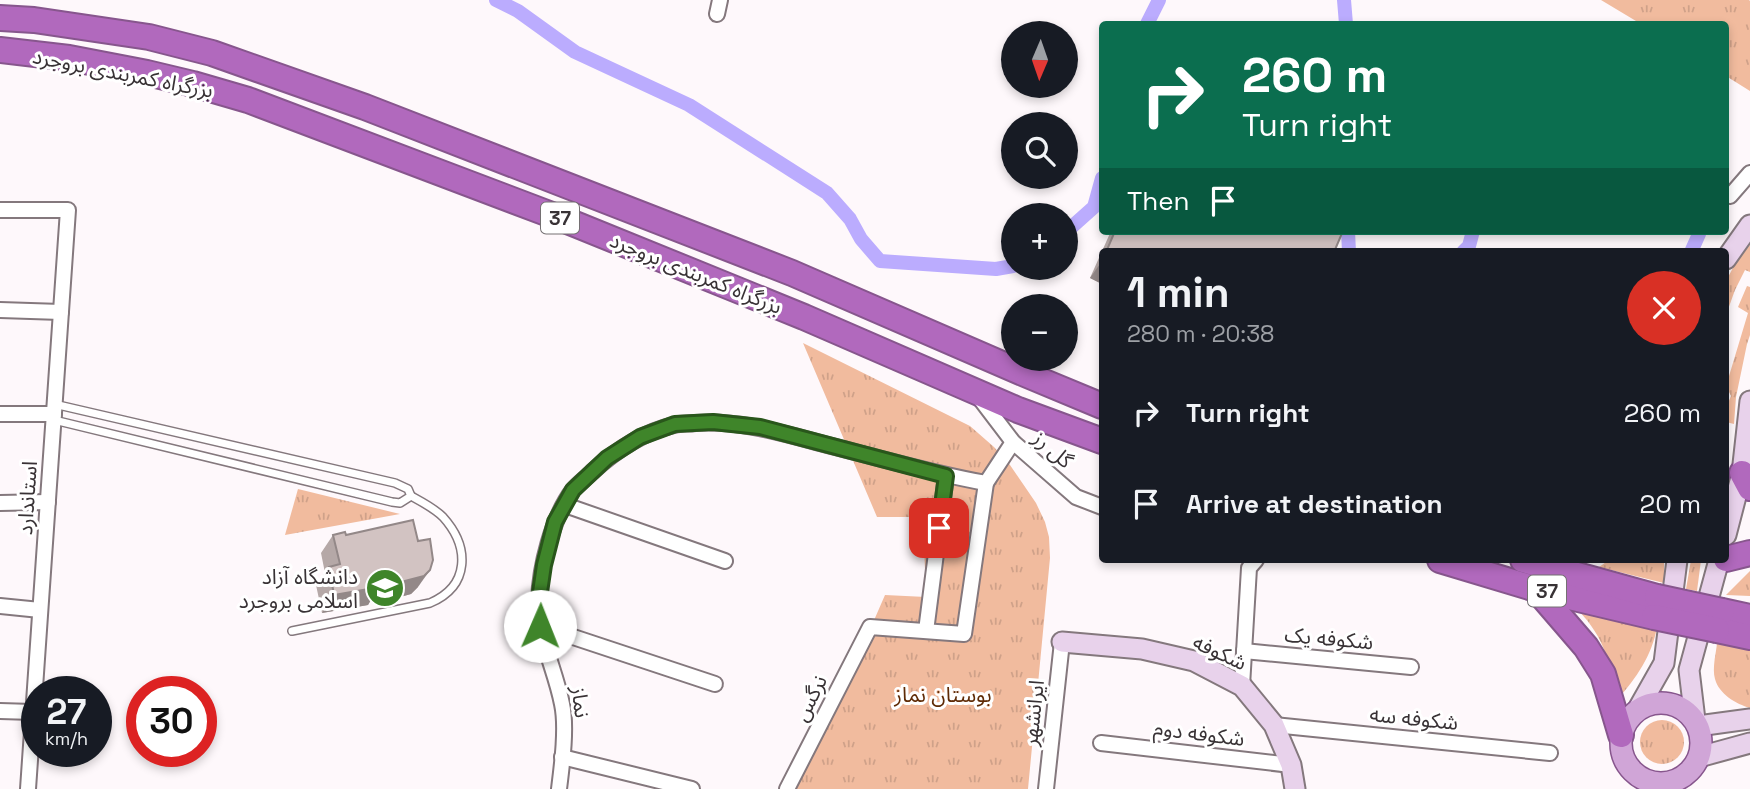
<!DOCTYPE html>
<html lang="en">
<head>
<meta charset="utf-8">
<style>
	body { margin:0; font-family:"Space Grotesk","Noto Sans Arabic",sans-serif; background:#242831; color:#f1f3f6; height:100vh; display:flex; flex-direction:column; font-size:26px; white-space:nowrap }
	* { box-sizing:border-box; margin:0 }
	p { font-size:23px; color:#9ea1a6 }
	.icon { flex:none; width:38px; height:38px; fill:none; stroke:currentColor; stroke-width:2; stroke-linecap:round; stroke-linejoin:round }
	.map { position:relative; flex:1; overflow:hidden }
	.sheet { position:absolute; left:1099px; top:248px; width:630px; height:315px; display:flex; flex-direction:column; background:#171b24; border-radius:7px; box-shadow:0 4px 10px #0003 }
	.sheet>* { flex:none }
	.guide { position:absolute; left:1099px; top:21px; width:630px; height:214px; border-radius:7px; box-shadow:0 4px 10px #0003; background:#0b6e4f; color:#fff; overflow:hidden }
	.needle { width:46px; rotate:182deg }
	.buttons { position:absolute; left:1001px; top:21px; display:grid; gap:14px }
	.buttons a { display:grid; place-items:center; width:77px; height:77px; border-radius:50%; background:#171b24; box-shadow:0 4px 10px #0003; font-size:35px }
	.speed { position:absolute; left:21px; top:676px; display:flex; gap:14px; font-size:35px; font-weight:700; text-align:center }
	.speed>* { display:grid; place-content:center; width:91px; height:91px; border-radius:50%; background:#171b24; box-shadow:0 4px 10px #0003; line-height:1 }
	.speed small { font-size:18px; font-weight:400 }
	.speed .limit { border:10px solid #d22; background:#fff; color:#111 }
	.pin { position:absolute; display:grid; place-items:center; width:60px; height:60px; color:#fff; margin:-30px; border-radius:14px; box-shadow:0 4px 10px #0006 }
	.me { position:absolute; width:77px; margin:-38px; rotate:1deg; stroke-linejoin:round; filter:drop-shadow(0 0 5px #0008) }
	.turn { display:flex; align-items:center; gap:24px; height:147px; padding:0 28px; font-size:32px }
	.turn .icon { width:91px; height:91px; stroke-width:2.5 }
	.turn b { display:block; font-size:49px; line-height:60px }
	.then { display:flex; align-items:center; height:66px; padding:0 28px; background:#0003; gap:14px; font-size:26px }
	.round { display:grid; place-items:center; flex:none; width:74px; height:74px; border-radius:37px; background:#242831 }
	.head { display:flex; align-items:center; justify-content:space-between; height:119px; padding:0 28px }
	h1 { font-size:42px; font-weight:700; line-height:52px }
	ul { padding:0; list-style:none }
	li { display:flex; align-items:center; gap:21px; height:91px; padding:0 28px }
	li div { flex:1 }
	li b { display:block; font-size:26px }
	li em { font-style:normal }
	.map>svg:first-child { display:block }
	.grass { fill:url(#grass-tufts) }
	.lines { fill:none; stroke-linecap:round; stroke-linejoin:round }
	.canal { stroke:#bbacfe; stroke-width:14 }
	.lane-casing { stroke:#84787d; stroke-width:10 }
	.street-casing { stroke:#84787d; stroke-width:18 }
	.secondary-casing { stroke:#84787d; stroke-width:23 }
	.primary-casing { stroke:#87568d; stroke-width:24 }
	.highway-casing { stroke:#87568d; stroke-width:28 }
	.lane { stroke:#fff; stroke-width:7 }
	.street { stroke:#fff; stroke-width:14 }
	.secondary { stroke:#e8d2eb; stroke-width:19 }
	.primary { stroke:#d0a5d7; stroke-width:21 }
	.highway { stroke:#b169bd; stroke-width:24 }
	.highway-bridge-casing { stroke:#87568d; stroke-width:28; stroke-linecap:butt }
	.highway-bridge { stroke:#b169bd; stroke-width:24 }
	.wall { fill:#b5a8a7 }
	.shaded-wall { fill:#938888 }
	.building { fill:#d2c3c2; stroke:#938888; stroke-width:2 }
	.route-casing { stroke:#29561b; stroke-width:18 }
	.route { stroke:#3f852a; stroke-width:12 }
	.labels { text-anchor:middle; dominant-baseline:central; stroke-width:6; stroke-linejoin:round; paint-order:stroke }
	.shield { fill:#fff; stroke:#747072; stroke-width:2 }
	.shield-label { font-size:19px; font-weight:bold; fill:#383235 }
	.street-label { font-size:21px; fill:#383235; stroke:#fff }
	.poi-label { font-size:21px; fill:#383235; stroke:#fff; text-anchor:end }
	.park-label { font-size:21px; fill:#5f2b06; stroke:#fff }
</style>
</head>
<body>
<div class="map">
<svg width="1750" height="789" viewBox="0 0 1750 789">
	<defs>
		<pattern id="grass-tufts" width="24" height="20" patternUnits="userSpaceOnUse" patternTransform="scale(1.75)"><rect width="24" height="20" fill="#f1bb9e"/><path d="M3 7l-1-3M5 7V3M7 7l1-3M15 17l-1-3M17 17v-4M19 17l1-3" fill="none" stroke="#cfa189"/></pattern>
	</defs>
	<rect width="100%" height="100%" fill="#fef8fb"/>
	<g class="grass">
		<polygon points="1601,0 1749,0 1750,1 1750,91 1726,76 1726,24 1641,24"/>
		<polygon points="1750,245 1750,272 1745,270 1735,290 1726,315 1726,281 1736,262"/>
		<polygon points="1747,286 1750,287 1750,335 1747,344 1736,397 1734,424 1726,422 1726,405 1728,403 1731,396 1726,386 1748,313 1738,307"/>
		<polygon points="803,343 970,426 994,447 1010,465 1036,503 1045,522 1049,537 1050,558 1028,789 792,789 865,641 885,595 926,597 923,517 877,517"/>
		<polygon points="298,489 400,514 285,535"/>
		<polygon points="1609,560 1664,560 1664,583 1599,567"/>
		<polygon points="1691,560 1701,560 1697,591 1686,589"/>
		<polygon points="1750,571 1750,596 1726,595"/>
		<path d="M1579 611 1657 627C1652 656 1636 678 1618 699 1607 689 1611 669 1606 655 1600 637 1591 624 1579 611Z"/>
		<path d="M1724 639 1750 645V708C1736 704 1719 694 1715 679 1712 668 1716 654 1717 643Z"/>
		<circle cx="1662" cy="742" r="22"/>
	</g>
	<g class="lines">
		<g class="canal">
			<polyline points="496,0 518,11 575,52 689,105 827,193 850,219 861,239 880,261 996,269 1013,266"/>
			<polyline points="1344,0 1346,24"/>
			<polyline points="1147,24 1159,0"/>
			<polyline points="1348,231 1349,252"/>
			<polyline points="1066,232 1094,207 1102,178"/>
			<polyline points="1463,252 1469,246 1473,231"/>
			<polyline points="1691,252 1699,234 1698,231"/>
		</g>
		<defs>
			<g id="lane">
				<polyline points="54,420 392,502 400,503 411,496 408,489 395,483 54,404"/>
				<path d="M292 631 430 603C470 586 470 547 443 517 434 508 422 502 411 496"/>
			</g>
			<g id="street">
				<polyline points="717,14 720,0"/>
				<polyline points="1730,196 1750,173"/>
				<polyline points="0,210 68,210 28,789"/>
				<polyline points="0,310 61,312"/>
				<polyline points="978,396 1013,442 1076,497 1102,507"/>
				<polyline points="0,414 54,414"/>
				<polyline points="0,503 48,502"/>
				<polyline points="565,505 725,561"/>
				<polyline points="0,606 40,610"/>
				<polyline points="540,626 715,684"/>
				<polyline points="926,631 946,476"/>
				<polyline points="1244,651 1411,667"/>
				<polyline points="1242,686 1249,568 1256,560"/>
				<polyline points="0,711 33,712"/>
				<polyline points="1274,725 1550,753"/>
				<polyline points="1101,743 1291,765"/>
				<polyline points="562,757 692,789"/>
				<path d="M559 789C562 765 567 727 562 704 555 668 538 639 539 601 540 567 552 518 573 490 578 484 586 478 592 472 615 451 643 432 674 425 681 423 688 424 695 423 738 420 779 432 820 443 875 457 930 473 986 483L1013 442"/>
				<polyline points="787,789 870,627 964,634 986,483"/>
				<polyline points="1046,789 1062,642"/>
			</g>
			<g id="secondary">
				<polyline points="1726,259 1750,225"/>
				<polyline points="1726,535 1742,473 1750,401"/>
				<polyline points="1062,642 1142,649 1194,661 1242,686 1274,725 1291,765 1295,789"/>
				<polyline points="1638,709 1664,663 1677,560"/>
				<polyline points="1695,720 1689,670 1719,560"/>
				<polyline points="1698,726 1750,719"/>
				<polyline points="1699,757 1750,743"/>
			</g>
			<circle id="primary" cx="1661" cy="743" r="40"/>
			<g id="highway">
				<polyline points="0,18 34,20 149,37 212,53 365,107 792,273 1025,374 1102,406"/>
				<polyline points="0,50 69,58 147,73 193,84 248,100 565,220 804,317 1018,410 1102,441"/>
				<polyline points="1742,473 1750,488"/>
				<polyline points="1726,559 1750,553"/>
				<polyline points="1440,560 1536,589 1654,617"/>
				<polyline points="1523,560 1657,597"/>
				<polyline points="1536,589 1586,647 1603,674 1621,735"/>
				<polyline points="1722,611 1750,617"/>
				<polyline points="1717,630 1750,637"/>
			</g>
		</defs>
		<use href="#lane" class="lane-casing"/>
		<use href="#street" class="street-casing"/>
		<use href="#secondary" class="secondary-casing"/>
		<use href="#primary" class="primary-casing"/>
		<use href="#highway" class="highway-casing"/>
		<use href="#lane" class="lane"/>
		<use href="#street" class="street"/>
		<use href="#secondary" class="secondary"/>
		<use href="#primary" class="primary"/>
		<use href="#highway" class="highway"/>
		<defs>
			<g id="highway-bridge">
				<polyline points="1657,597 1722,611"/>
				<polyline points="1654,617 1717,630"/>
			</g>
		</defs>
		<use href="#highway-bridge" class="highway-bridge-casing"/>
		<use href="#highway-bridge" class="highway-bridge"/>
	</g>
	<g class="wall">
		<polygon points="1111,231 1343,231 1334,252 1102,252 1102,284 1090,278"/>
		<polygon points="333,535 346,535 418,587 411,594 389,600 387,595 372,598 368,605 322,613 316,585 325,573 321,553"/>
	</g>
	<g class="shaded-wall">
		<polygon points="1102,261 1102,284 1090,278"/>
		<polygon points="430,570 418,587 411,594 389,600 401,582"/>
		<polygon points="400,577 387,595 372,598 368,605 322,613 334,595 379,581"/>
	</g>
	<g class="building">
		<polygon points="1115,231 1343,231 1334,252 1106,252"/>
		<polygon points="413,520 418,541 430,539 433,560 430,570 424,576 401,582 400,577 379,581 380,587 334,595 329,567 340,564 333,535 345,532 346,535"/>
	</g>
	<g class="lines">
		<defs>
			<polyline id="route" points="540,626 539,599 544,565 555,522 573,490 607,458 640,437 675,424 713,422 760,427 946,476 939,528"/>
		</defs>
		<use href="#route" class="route-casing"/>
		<use href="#route" class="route"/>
	</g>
	<defs>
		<symbol id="university-disc" viewBox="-11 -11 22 22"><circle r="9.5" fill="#3f852a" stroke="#fff"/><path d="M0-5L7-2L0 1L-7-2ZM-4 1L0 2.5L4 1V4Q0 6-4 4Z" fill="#fff"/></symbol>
	</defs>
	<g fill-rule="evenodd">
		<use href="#university-disc" x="363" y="566" width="44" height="44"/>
	</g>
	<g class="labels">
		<g class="shield">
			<rect x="541" y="202.5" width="38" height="31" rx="5"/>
			<rect x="1528" y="575.5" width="38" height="31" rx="5"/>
		</g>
		<g class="shield-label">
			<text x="560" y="218">37</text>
			<text x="1547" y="591">37</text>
		</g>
		<g class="street-label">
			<text transform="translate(123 73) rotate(11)">بزرگراه کمربندی بروجرد</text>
			<text transform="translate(696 273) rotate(22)">بزرگراه کمربندی بروجرد</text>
			<text transform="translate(1053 449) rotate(41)">گل رز</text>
			<text transform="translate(27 498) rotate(-86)">استاندارد</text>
			<text transform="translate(1329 638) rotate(5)">شکوفه یک</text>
			<text transform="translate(1220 652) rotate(25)">شکوفه</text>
			<text transform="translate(810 698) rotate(-63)">نرگس</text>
			<text transform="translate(581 702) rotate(83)">نماز</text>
			<text transform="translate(1033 713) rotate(-84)">ایرانشهر</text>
			<text transform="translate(1414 718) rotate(6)">شکوفه سه</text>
			<text transform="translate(1199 733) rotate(7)">شکوفه دوم</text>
		</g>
		<g class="poi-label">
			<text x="358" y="576">دانشگاه آزاد<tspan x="358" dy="24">اسلامی بروجرد</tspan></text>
		</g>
		<g class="park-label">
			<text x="943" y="694">بوستان نماز</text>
		</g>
	</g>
</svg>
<div class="buttons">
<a><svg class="needle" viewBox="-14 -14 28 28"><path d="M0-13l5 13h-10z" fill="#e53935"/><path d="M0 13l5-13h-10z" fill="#9ea1a6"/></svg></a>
<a><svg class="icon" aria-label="search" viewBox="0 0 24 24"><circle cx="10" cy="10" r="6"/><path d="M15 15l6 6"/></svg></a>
<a>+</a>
<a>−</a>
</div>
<div class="speed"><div>27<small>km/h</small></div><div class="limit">30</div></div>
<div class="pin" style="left:939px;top:528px;background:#d93025"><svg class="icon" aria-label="arrive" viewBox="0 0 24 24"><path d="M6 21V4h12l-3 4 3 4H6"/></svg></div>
<svg class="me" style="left:540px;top:626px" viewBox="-20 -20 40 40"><circle r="19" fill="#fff"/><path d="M0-13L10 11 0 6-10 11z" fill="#3f852a"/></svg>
<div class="guide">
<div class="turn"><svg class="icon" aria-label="right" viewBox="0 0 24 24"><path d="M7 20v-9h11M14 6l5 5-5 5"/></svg><div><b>260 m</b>Turn right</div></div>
<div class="then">Then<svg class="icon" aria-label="arrive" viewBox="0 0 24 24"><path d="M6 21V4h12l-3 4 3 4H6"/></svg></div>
</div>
<section class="sheet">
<div class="head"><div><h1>1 min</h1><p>280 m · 20:38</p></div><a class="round" style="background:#d93025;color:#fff"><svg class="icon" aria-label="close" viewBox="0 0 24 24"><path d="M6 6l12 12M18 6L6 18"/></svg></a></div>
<ul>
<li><svg class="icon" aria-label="right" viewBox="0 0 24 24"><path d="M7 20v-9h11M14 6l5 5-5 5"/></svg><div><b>Turn right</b></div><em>260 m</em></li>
<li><svg class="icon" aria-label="arrive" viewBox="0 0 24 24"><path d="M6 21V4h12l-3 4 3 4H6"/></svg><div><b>Arrive at destination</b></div><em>20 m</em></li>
</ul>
</section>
</div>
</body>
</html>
